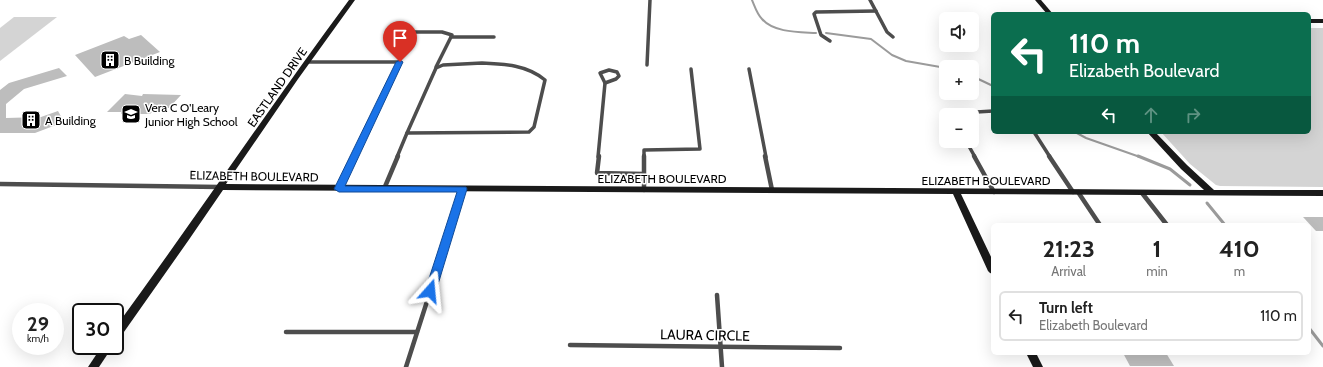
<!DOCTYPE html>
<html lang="en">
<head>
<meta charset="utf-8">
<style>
	body { margin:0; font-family:Cabin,sans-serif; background:#f6f6f6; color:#222; height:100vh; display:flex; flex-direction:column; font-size:15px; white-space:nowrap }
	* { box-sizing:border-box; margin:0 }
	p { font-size:13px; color:#767676 }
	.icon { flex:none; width:22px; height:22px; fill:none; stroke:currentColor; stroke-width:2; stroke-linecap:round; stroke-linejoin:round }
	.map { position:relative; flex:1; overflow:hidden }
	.drawer { position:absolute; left:991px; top:223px; width:320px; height:132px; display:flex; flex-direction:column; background:#fff; border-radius:6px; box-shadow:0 4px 16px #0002 }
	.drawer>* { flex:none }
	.guide { position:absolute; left:991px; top:12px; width:320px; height:122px; border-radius:6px; box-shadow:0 4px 16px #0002; background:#0b6e4f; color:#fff; overflow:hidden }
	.fabs { position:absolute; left:939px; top:12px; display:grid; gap:8px }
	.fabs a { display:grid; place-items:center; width:40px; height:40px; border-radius:6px; background:#fff; box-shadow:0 4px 16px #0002; font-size:20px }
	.speed { position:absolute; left:12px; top:303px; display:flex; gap:8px; font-size:20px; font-weight:700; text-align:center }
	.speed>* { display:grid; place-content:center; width:52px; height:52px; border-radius:50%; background:#fff; box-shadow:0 4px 16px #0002; line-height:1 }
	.speed small { font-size:10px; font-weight:400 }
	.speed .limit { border:2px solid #111; border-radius:6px; background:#fff; color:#111 }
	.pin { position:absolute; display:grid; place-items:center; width:34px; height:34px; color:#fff; margin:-41px -17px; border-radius:50% 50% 50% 0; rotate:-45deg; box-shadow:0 0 4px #0007 }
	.pin .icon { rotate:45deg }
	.me { position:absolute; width:44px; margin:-22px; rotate:18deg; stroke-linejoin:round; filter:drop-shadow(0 0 3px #0008) }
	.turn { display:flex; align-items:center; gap:14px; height:84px; padding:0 12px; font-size:18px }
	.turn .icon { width:52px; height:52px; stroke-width:2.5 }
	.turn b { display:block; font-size:28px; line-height:34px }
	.lanes { display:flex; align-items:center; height:38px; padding:0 12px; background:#0003; justify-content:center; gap:20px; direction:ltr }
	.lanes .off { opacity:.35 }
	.eta { display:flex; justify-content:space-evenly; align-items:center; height:68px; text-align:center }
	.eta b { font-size:24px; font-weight:700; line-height:28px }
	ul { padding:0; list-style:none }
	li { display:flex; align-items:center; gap:12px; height:50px; margin:0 8px 6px; padding:0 4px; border:2px solid #e0e0e0; border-radius:6px }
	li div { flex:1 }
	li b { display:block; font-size:15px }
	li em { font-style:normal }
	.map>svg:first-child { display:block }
	.green { fill:#d4d4d4 }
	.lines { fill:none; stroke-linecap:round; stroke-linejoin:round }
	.stream-far1 { stroke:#9b9b9b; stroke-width:2 }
	.stream { stroke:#9b9b9b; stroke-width:3 }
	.building { fill:#bdbdbd }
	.street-far1 { stroke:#4d4d4d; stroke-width:3.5 }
	.street { stroke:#4d4d4d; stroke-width:4.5 }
	.secondary { fill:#1a1a1a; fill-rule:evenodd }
	.route { fill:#1a73e8; stroke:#114b97 }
	.labels { text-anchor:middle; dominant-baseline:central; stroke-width:3; stroke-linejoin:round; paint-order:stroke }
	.poi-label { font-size:12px; fill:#000; stroke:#fff; text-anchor:start }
	.street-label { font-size:12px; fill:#000; stroke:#fff }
	.near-street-label { font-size:14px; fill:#000; stroke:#fff }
</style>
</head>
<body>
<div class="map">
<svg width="1323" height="367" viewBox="0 0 1323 367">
	<rect width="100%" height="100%" fill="#fff"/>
	<g class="green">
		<polygon points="14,17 57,17 0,61 0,28"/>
		<polygon points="1309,28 1323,28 1323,187 1220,186 1216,185 1190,164 1161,132 1309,132"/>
	</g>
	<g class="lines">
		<g class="stream-far1">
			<path d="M752 0C755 7 757 14 762 19 774 33 800 32 816 33"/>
			<polyline points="826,33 871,39 892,55 906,61 946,68"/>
			<polyline points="972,76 993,86"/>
			<polyline points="1075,132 1086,138 1140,157"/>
		</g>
		<g class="stream">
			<polyline points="1138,156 1170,169 1190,185"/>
			<polyline points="1207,203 1225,225"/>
			<polyline points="1309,328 1323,346"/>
		</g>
	</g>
	<g class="building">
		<polygon points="141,35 160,52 95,77 75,55 124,36 129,39"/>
		<polygon points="59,68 67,76 24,89 6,104 6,118 41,117 58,111 64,122 35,133 0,133 0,90 9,83"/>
		<polygon points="125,94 142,96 143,94 181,95 169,108 161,107 159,110 154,110 150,114 121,114 121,112 107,112"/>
		<polygon points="1303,217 1323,217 1323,231 1316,231"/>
		<polygon points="1123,353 1166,353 1174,366 1130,366"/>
	</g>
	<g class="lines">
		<g class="street-far1">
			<polyline points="870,0 887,32 893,37"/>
			<polyline points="390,32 442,32 452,35 436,67"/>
			<polyline points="451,37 494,37"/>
			<polyline points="830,41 821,35 814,14 816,12 876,11"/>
			<polyline points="308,62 400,62 355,157"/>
			<path d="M482 63C505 64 527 65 545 80L534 127 529 132 407 133 436 68 443 65Z"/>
			<polyline points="647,65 650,0"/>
			<polyline points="749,69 766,157"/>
			<polygon points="609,70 617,72 619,76 616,79 605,83 600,73"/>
			<polyline points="957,115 960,113 993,111"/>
			<polyline points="1034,132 1050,157"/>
			<polyline points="966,141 975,157"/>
			<polyline points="397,157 407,133"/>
			<polyline points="598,157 605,83"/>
			<polyline points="644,157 644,150 700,149 691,69"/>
		</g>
		<g class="street">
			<polyline points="599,156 597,173 644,174"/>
			<polyline points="644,156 644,190"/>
			<polyline points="765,156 772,190"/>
			<polyline points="974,156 994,192"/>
			<polyline points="1049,156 1073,192"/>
			<polyline points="0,184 220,187"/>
			<polyline points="339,189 355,156"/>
			<polyline points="384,189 398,156"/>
			<polyline points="1078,192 1100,225"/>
			<polyline points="1142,193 1167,225"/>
			<polyline points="717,295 722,367"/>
			<polyline points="286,332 417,332"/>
			<polyline points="570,345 840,348"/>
			<polyline points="406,367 463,189"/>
		</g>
		<g class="secondary">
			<path d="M349 0H355L298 79 226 184 1204 190 1181 169 1147 132H1155L1187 165 1214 190H1323V196L961 194 993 261V274L990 273 988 271 953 194 223 190 188 241 119 339 115 340V328C194 220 269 108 349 0Z"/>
			<polygon points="1035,0 1041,0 1053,14 1047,14"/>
			<rect x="1309" y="19" width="14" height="4"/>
			<polygon points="102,346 113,346 99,367 88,367"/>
			<polygon points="1026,353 1036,353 1043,367 1033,367"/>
		</g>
	</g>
	<polygon class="route" points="400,60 403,62 345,186 466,187 467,189 436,291 434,294 427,294 425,291 457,192 339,192 334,189 396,62"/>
	<defs>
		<symbol id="building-square" viewBox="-11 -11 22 22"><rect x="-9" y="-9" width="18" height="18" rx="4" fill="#000" stroke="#fff"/><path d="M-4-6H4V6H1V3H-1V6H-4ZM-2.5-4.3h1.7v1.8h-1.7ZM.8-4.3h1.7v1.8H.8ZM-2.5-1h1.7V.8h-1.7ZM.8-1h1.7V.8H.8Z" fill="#fff"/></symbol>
		<symbol id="school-square" viewBox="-11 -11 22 22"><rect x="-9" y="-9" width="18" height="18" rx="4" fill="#000" stroke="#fff"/><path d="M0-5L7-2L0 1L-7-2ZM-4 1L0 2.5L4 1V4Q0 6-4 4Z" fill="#fff"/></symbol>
	</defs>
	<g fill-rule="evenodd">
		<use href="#building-square" x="99" y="49" width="22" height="22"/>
		<use href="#school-square" x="120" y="103" width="22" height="22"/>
		<use href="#building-square" x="20" y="109" width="22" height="22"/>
	</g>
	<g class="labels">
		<g class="poi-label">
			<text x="124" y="60">B Building</text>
			<text x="145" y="107">Vera C O'Leary<tspan x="145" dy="14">Junior High School</tspan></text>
			<text x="45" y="120">A Building</text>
		</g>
		<g class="street-label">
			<text transform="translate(277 87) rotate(-55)">EASTLAND DRIVE</text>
			<text transform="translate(254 176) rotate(1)">ELIZABETH BOULEVARD</text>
			<text x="662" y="178">ELIZABETH BOULEVARD</text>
			<text x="986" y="180">ELIZABETH BOULEVARD</text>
		</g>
		<g class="near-street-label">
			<text transform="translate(705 335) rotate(1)">LAURA CIRCLE</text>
		</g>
	</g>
</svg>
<div class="fabs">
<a><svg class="icon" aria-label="sound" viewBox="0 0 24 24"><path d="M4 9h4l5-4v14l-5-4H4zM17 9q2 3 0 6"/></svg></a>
<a>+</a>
<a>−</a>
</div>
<div class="speed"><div>29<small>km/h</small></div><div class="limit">30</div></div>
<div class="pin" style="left:400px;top:62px;background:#d93025"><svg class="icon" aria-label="arrive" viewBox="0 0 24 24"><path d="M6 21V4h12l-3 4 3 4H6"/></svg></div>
<svg class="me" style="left:430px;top:291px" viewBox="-20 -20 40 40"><path d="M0-17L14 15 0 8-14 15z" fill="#1a73e8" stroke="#fff" stroke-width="4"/></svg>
<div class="guide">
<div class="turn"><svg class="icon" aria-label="left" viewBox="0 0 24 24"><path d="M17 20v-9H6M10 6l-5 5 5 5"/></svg><div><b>110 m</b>Elizabeth Boulevard</div></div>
<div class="lanes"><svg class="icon" aria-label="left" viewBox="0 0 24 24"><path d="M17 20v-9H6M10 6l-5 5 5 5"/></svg><svg class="icon off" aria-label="ahead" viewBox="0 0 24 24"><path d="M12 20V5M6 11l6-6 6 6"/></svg><svg class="icon off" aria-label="right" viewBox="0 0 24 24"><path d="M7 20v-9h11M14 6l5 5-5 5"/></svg></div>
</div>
<section class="drawer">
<div class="eta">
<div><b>21:23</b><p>Arrival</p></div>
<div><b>1</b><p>min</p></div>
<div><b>410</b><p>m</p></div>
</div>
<ul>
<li><svg class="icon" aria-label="left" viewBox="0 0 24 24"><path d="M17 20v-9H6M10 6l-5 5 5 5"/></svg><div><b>Turn left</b><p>Elizabeth Boulevard</p></div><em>110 m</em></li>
</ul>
</section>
</div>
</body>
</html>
